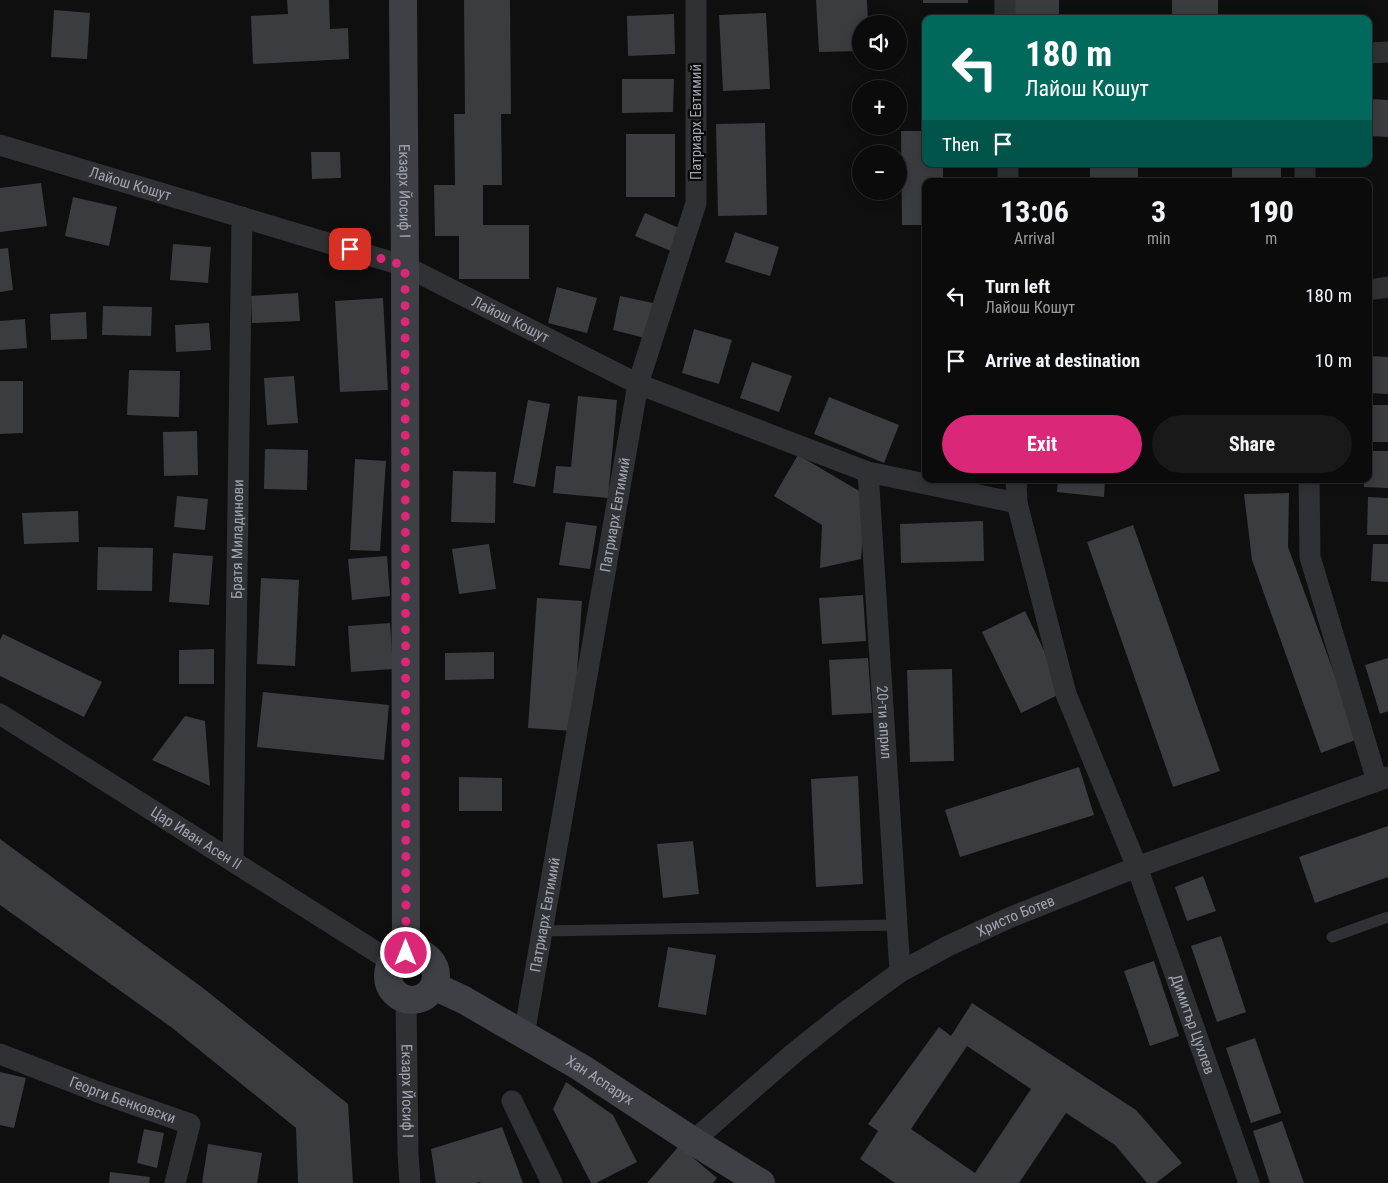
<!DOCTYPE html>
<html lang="en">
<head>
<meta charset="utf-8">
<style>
	body { margin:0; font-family:"Roboto Condensed",sans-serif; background:#19191a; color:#f1f3f6; height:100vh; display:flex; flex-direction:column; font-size:19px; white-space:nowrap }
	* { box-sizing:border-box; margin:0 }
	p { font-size:16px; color:#9a9b9d }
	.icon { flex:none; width:28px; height:28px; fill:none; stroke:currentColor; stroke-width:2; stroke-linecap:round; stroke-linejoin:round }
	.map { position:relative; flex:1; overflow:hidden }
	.details { position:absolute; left:922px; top:178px; width:450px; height:305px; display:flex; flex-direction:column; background:#0b0b0c; border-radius:10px; box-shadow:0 2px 12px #0003,0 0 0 1px #2b2b2d }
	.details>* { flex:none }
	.guide { position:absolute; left:922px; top:15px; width:450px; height:152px; border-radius:10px; box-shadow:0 2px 12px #0003,0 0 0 1px #2b2b2d; background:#00695c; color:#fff; overflow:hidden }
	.buttons { position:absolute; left:852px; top:15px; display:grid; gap:10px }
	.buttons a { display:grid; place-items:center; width:55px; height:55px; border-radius:50%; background:#0b0b0c; box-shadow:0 2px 12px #0003,0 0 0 1px #2b2b2d; font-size:25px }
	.pin { position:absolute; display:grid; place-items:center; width:42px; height:42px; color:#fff; margin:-21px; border-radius:10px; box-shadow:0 2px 8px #0006 }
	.me { position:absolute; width:55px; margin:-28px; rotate:0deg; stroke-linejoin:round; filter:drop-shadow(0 0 4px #0008) }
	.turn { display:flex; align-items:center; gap:18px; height:105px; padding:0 20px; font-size:22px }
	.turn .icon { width:65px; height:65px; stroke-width:2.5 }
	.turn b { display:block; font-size:35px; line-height:42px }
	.then { display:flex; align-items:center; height:48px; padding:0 20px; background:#0003; gap:10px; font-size:19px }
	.eta { display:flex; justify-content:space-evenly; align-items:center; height:85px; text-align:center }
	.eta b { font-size:30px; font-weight:700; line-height:35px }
	.action { display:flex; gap:10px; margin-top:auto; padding:10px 20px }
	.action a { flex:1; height:58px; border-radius:30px; background:#db2777; color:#fff; font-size:20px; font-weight:700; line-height:58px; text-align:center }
	.action a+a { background:#19191a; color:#f1f3f6 }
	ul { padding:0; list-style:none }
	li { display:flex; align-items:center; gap:15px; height:65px; padding:0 20px }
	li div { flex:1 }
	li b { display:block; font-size:19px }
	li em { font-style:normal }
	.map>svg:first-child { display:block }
	.building { fill:#3b3c40; fill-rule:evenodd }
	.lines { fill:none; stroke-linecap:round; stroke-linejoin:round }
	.lane { stroke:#303135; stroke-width:11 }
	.street { stroke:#303135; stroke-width:21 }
	.secondary { stroke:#3e4045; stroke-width:28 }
	.route { stroke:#db2777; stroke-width:9; stroke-dasharray:0 16.2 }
	.labels { text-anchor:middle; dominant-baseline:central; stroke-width:4.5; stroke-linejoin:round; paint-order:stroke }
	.street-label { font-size:15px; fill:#a1a5b1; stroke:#0a0a0b }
</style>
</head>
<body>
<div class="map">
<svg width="1388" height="1183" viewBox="0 0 1388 1183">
	<rect width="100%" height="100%" fill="#0f0f10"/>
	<g class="building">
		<polygon points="287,0 329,0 330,29 348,28 349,59 253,64 251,16 288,14"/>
		<polygon points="464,0 510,0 511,114 501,114 502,185 483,185 483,225 529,225 529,279 459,279 459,236 435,236 434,185 455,185 454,114 465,114"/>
		<polygon points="816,0 867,0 868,24 861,24 861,51 819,52"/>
		<rect x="923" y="0" width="45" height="3"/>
		<rect x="1013" y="0" width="46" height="19"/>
		<rect x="1172" y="0" width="46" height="19"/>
		<polygon points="54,10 90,13 87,59 51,57"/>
		<polygon points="766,13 770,89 723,91 719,15"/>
		<polygon points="674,14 675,54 628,56 627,16"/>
		<polygon points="622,79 674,79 673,112 622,113"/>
		<polygon points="1369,99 1388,100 1388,137 1369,136"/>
		<polygon points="765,123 767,215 718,216 716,124"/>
		<polygon points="901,131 926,131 926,164 943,164 943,181 926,181 926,225 902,225"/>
		<rect x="626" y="134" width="49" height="63"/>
		<polygon points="311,152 340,152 341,178 312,179"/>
		<rect x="1090" y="164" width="48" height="17"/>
		<rect x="1232" y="164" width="49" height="17"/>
		<polygon points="41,183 47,226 0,232 0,188"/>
		<polygon points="73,197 117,207 109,246 65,236"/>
		<polygon points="645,213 681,229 671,251 635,236"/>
		<polygon points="735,232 779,247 770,276 725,262"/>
		<polygon points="173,244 211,247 208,283 170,280"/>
		<polygon points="8,248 13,290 0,292 0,249"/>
		<polygon points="557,287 597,298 587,333 548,323"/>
		<polygon points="298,293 300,321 252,323 251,296"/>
		<polygon points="620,296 653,303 645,338 613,330"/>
		<polygon points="383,298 388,390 340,392 335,301"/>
		<polygon points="924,302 926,302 926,340 922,340"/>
		<polygon points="103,306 152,307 151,336 102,335"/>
		<polygon points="86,312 87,339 51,340 50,314"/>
		<polygon points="25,319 27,348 0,350 0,321"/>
		<polygon points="209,323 211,350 176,352 175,325"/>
		<polygon points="694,329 732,340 719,384 682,373"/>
		<polygon points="1369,356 1388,357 1388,394 1369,393"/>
		<polygon points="752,362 792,376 779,412 740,398"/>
		<polygon points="129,370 180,371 179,417 127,415"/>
		<polygon points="294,376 298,423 267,425 264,378"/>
		<polygon points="0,381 23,381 23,433 0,434"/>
		<polygon points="578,396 617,400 608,498 553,493 556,466 571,467"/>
		<polygon points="829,397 899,425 884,463 814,434"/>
		<polygon points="528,400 550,404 535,487 513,483"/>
		<rect x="1369" y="405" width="19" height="37"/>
		<polygon points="197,431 198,475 164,476 163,432"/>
		<polygon points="265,449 308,450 307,490 264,489"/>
		<polygon points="1369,451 1388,451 1388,488 1364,487 1364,479 1369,479"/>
		<polygon points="798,455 866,495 861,559 820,568 822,525 774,496"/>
		<polygon points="355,459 386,461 380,551 350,550"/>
		<polygon points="453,471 496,472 495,523 451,522"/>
		<polygon points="1058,479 1105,479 1104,497 1057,492"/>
		<polygon points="1289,493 1288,547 1358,739 1321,753 1252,560 1244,494"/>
		<polygon points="177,496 208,499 205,530 174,527"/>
		<polygon points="1368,497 1388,498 1388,535 1367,535"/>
		<polygon points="78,511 79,542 24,544 22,513"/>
		<polygon points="983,521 984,561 901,563 900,524"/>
		<polygon points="566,522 597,526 590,569 559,565"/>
		<polygon points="1133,525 1220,771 1173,787 1087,542"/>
		<polygon points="489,544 496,589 459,594 452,549"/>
		<polygon points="1373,544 1388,544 1388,582 1371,581"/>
		<polygon points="98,547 153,548 152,591 97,590"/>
		<polygon points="173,553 213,556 209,605 169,602"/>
		<polygon points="387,556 390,596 352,600 348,559"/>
		<polygon points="261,578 299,580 295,666 257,664"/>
		<polygon points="863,595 866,641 822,644 819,598"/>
		<polygon points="537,598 582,601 573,731 528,728"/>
		<polygon points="1025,611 1064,692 1021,713 982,632"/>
		<polygon points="390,623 393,669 351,672 348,626"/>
		<polygon points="3,634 102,682 84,717 0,676 0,640"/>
		<polygon points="214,649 214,684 179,684 179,650"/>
		<polygon points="494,652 494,679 445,680 445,653"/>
		<polygon points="868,658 872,713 832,715 829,660"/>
		<polygon points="1388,658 1388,711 1380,714 1365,665"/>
		<polygon points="952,669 954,761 910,762 907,670"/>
		<polygon points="263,692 389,705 384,760 257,747"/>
		<polygon points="185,716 205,721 210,786 152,760"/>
		<polygon points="1079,767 1094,815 960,857 945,810"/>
		<polygon points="858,776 863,884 816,887 811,779"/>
		<polygon points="459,777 502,778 502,811 459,811"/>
		<polygon points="1388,826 1388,877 1315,903 1299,857"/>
		<polygon points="0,839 203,988 348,1104 353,1183 298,1183 296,1128 171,1027 0,905"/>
		<polygon points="693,841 699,894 663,898 657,844"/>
		<polygon points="1203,876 1216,911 1187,921 1175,887"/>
		<polygon points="1221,936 1246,1012 1217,1022 1191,946"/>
		<polygon points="668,947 716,955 706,1015 658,1007"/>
		<polygon points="1154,961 1179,1036 1150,1046 1124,971"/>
		<path d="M972 1003 1136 1110 1182 1163 1156 1183H1147L1115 1145 1066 1113 1019 1183H895L860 1159 878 1131 868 1124 939 1027 951 1036ZM967 1046 1031 1089 975 1173 911 1129Z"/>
		<polygon points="1255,1038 1281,1113 1251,1123 1226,1048"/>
		<polygon points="0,1072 26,1078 14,1128 0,1125"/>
		<polygon points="566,1082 613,1115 637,1162 596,1183 591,1183 553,1109"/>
		<polygon points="1282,1121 1304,1183 1270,1183 1253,1131"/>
		<polygon points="502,1127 523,1183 481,1183 480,1182 476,1183 436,1183 431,1149"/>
		<polygon points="144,1129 164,1133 157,1168 137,1163"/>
		<polygon points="208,1144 262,1153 257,1183 202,1183"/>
		<polygon points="679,1146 717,1178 713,1183 647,1183"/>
		<polygon points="110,1172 150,1177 149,1183 109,1183"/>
	</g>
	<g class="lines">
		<g class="lane">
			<polyline points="542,931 897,925"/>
			<polyline points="1332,937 1388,917"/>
		</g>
		<g class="street">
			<polyline points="1005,0 1005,19"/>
			<polyline points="1369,53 1388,52"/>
			<path id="s1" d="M0 145 405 266 638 384 868 472 1017 503"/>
			<polyline points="1008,164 1008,181"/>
			<polyline points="1305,164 1305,181"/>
			<polyline points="1369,290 1388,287"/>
			<path id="s2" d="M868 472 900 972"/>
			<path id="s3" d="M1016 479 1017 503 1066 694 1137 867 1249 1183"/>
			<polyline points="1309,479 1310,557 1377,781"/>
			<path id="s4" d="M0 714 392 962"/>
			<path id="s5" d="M233 861 242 217"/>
			<path id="s6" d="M406 1000 408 1154 410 1183"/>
			<path id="s7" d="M524 1035 638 384 696 203V0"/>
			<path id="s8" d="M0 1054 98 1092 190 1124 175 1183"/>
			<polyline points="512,1101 552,1183"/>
			<path id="s9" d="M693 1141 794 1053 844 1013 900 972 948 946 1011 917 1137 867 1388 777"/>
		</g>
		<g class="secondary">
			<path id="s10" d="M403 0 405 266 406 953"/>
			<circle cx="412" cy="976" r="24"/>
			<path id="s11" d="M434 986 464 1000 580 1067 693 1141 761 1183"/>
		</g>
	</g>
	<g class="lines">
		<polyline class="route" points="350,249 405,266 406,953"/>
	</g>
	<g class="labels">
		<g class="street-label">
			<text transform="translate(696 122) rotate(-90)">Патриарх Евтимий</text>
			<text stroke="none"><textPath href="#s1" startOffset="136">Лайош Кошут</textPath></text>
			<text stroke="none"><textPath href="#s10" startOffset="191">Екзарх Йосиф I</textPath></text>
			<text stroke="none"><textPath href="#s1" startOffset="541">Лайош Кошут</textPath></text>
			<text stroke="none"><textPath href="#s7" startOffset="528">Патриарх Евтимий</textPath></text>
			<text stroke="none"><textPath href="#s5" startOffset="322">Братя Миладинови</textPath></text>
			<text stroke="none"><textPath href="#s2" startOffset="251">20-ти април</textPath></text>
			<text stroke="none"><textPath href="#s4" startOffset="232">Цар Иван Асен II</textPath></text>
			<text stroke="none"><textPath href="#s7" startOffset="122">Патриарх Евтимий</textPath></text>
			<text stroke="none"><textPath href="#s9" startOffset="396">Христо Ботев</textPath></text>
			<text stroke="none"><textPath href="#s3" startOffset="575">Димитър Цухлев</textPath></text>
			<text stroke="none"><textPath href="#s11" startOffset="191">Хан Аспарух</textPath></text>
			<text stroke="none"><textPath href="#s6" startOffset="91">Екзарх Йосиф I</textPath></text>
			<text stroke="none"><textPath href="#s8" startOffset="131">Георги Бенковски</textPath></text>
		</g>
	</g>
</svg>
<div class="buttons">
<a><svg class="icon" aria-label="sound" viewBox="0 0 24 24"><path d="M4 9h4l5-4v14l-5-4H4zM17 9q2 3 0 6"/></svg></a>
<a>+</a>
<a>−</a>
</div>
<div class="pin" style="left:350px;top:249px;background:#d93025"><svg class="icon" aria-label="arrive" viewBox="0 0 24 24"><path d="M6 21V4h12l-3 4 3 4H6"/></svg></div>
<svg class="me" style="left:406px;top:953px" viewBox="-20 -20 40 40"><circle r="17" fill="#db2777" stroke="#fff" stroke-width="3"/><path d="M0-11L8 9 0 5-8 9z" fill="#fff"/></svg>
<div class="guide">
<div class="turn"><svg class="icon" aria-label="left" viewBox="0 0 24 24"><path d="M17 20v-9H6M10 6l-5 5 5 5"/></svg><div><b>180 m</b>Лайош Кошут</div></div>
<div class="then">Then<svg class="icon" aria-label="arrive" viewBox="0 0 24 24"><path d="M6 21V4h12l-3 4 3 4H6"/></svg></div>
</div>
<section class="details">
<div class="eta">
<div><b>13:06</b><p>Arrival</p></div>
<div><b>3</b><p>min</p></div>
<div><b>190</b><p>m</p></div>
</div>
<ul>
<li><svg class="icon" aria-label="left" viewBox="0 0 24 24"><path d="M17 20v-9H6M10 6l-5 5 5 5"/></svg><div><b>Turn left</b><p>Лайош Кошут</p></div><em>180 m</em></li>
<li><svg class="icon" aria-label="arrive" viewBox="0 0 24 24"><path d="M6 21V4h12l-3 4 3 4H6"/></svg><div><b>Arrive at destination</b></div><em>10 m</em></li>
</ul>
<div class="action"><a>Exit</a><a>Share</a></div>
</section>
</div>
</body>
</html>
